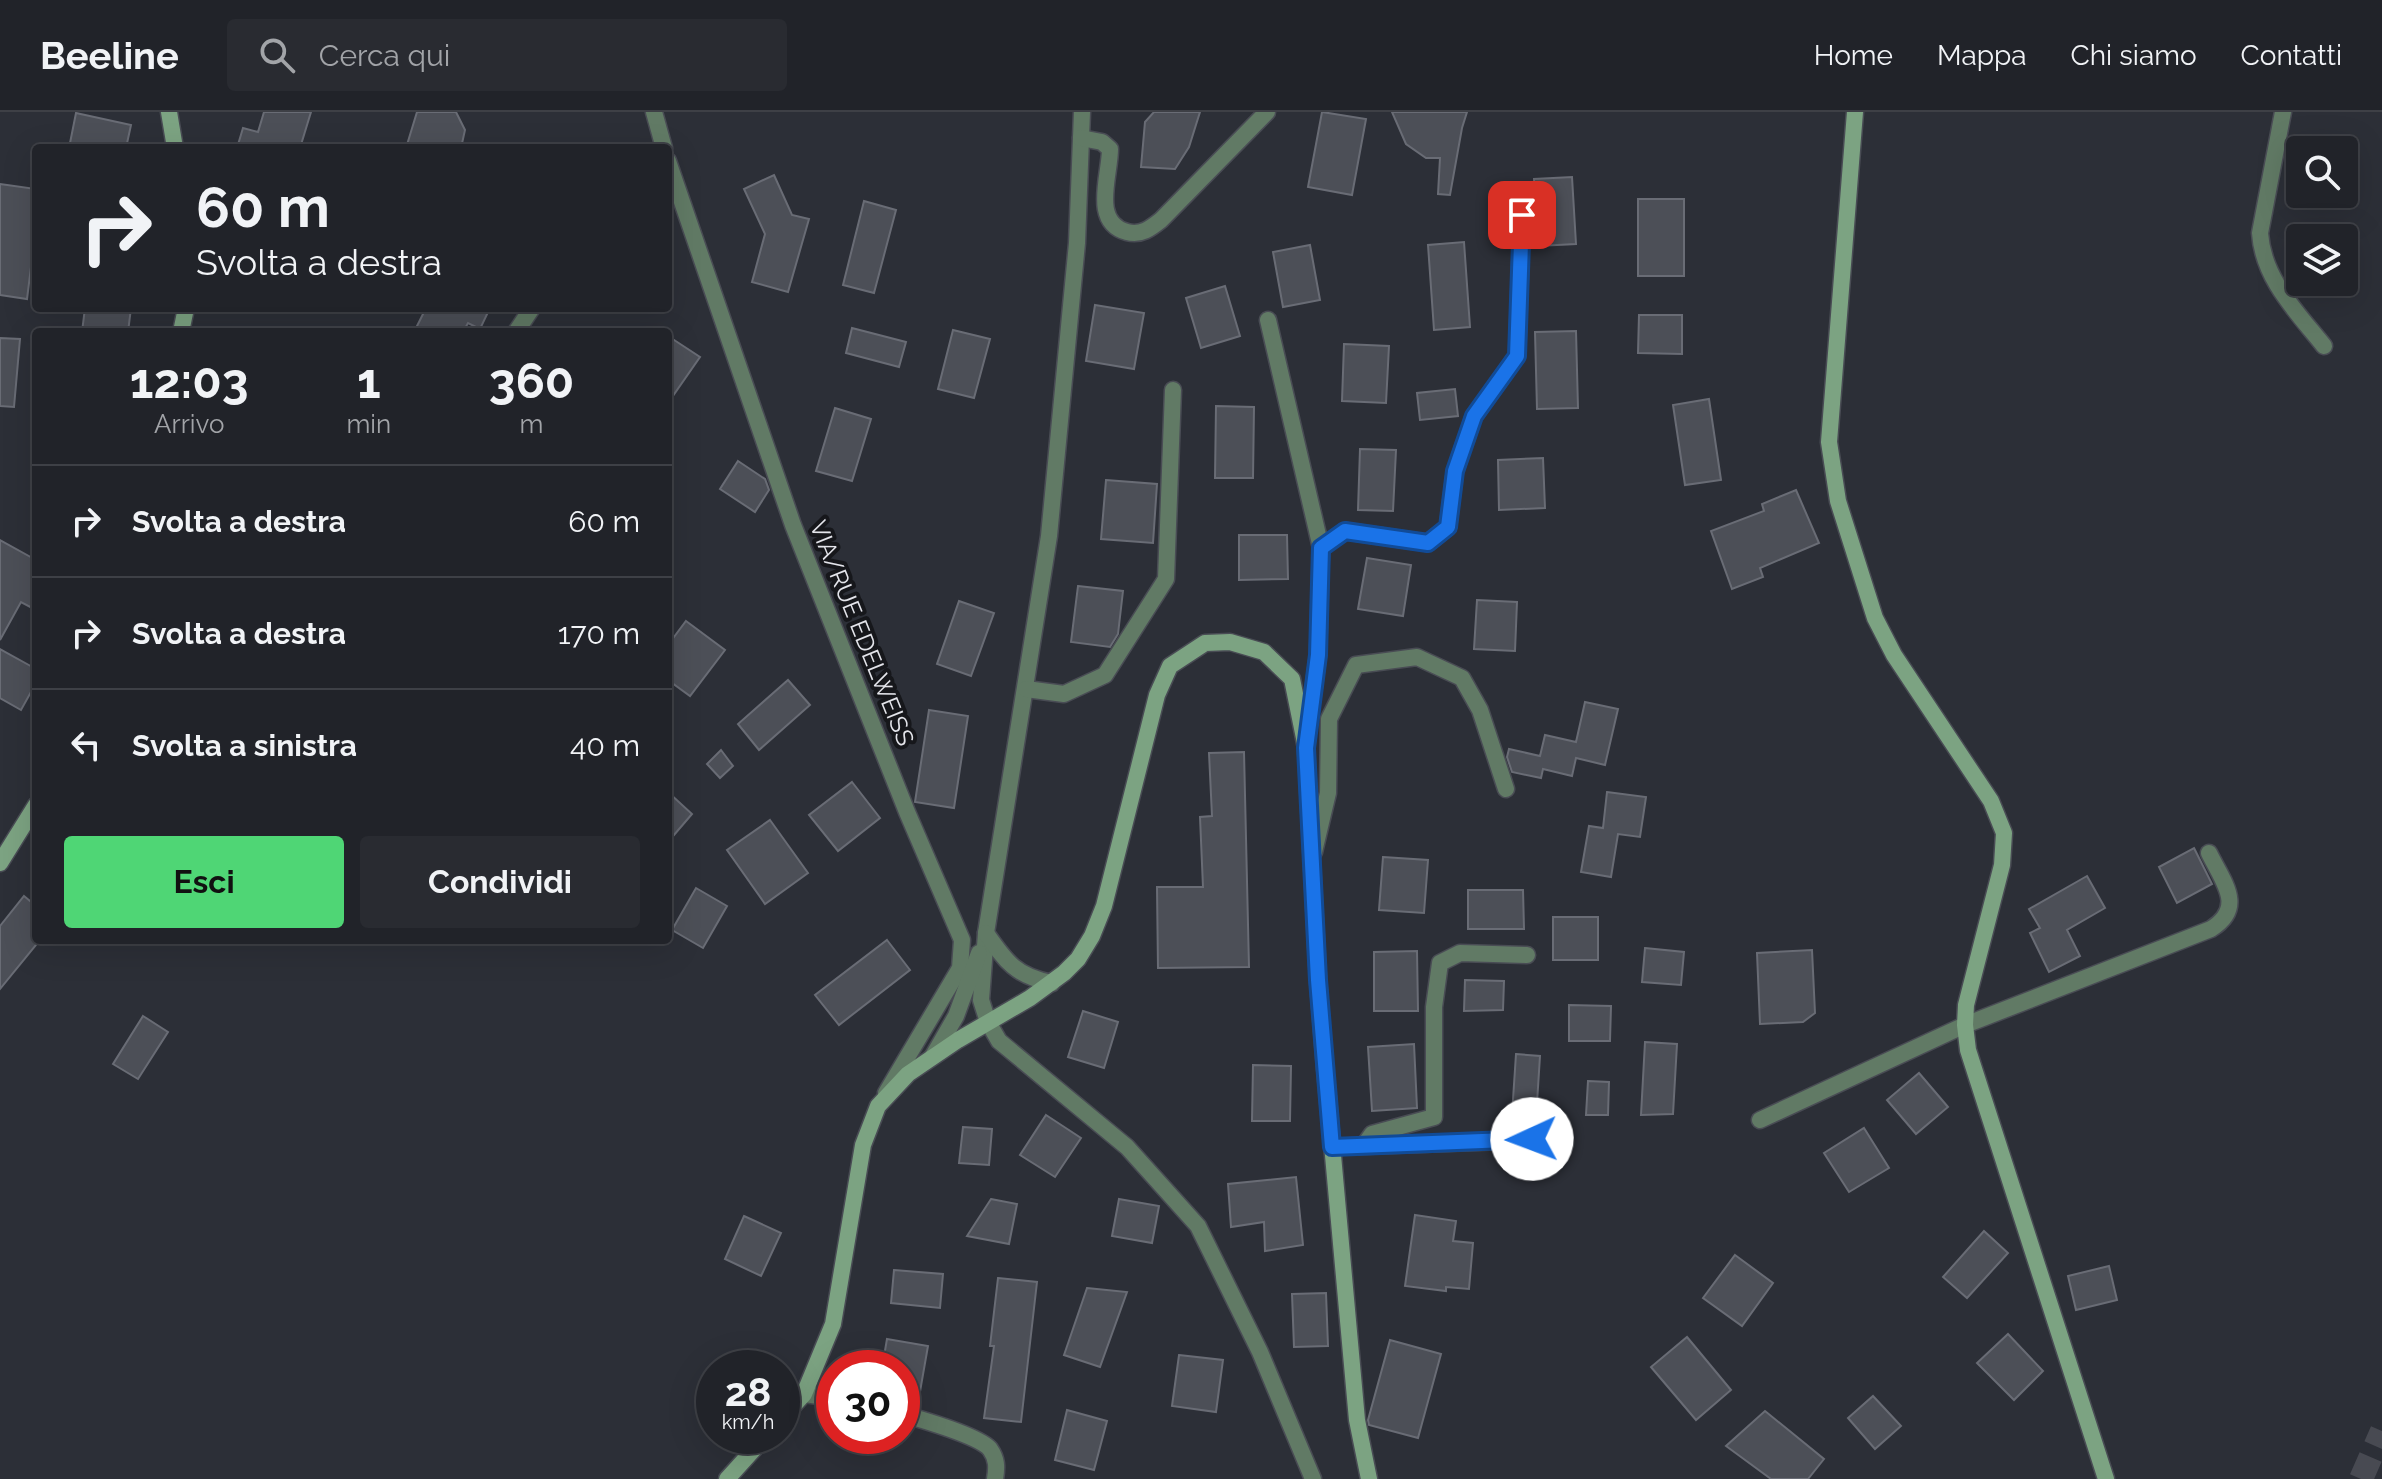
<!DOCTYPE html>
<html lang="it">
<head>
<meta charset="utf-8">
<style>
	body { margin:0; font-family:Raleway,sans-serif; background:#292b31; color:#f1f3f6; height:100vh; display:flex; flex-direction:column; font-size:30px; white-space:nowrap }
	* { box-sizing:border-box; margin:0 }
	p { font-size:26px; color:#a2a4a8 }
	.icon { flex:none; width:44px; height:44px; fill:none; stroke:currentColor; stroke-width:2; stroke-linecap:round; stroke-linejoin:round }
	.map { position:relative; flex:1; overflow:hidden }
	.sheet { position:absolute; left:32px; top:216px; width:640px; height:616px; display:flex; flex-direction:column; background:#212329; border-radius:8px; box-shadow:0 8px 32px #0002,0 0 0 2px #3e4046 }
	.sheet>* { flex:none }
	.guide { position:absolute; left:32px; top:32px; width:640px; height:168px; border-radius:8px; box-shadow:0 8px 32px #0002,0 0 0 2px #3e4046; background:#212329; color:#f1f3f6; overflow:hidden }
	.buttons { position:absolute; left:2286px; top:24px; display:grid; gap:16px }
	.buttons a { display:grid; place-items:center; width:72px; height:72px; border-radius:8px; background:#212329; box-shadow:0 8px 32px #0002,0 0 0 2px #3e4046; font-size:40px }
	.speed { position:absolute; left:696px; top:1238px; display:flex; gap:16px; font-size:40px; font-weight:700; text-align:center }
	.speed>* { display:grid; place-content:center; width:104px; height:104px; border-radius:50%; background:#212329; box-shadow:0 8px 32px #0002,0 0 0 2px #3e4046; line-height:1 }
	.speed small { font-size:20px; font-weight:400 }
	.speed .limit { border:12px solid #d22; background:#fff; color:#111 }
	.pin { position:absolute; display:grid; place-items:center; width:68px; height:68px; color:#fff; margin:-34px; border-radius:16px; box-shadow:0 4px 12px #0006 }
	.me { position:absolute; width:88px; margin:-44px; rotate:268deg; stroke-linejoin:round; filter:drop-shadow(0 0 6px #0008) }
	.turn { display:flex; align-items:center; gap:28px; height:168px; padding:0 32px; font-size:36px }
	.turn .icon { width:104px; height:104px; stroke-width:2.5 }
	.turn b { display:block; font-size:56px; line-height:68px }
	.eta { display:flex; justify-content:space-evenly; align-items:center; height:136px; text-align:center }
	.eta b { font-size:48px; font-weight:700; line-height:56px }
	.cta { display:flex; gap:16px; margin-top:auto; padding:16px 32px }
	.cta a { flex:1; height:92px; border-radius:8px; background:#4fd675; color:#111; font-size:32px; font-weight:700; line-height:92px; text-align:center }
	.cta a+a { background:#292b31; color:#f1f3f6 }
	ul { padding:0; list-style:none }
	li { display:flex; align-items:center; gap:24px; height:112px; padding:0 32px; border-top:2px solid #3e4046 }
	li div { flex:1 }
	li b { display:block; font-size:30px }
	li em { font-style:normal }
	header { display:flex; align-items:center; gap:48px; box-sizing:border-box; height:112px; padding:0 40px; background:#212329; border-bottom:2px solid #3e4046 }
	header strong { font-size:38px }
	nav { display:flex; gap:44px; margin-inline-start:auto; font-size:28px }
	.search { width:560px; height:72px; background:#292b31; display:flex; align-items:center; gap:20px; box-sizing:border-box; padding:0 28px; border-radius:8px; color:#a2a4a8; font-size:30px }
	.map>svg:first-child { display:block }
	.building { fill:#4c4f57; stroke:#696c75; stroke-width:2 }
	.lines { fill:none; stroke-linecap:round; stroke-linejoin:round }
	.motorway-tunnel { stroke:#484a52; stroke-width:24; stroke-dasharray:24 12; stroke-linecap:butt }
	.minor-casing { stroke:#494c54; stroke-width:19 }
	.secondary-casing { stroke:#494c54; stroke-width:19 }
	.minor { stroke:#617a65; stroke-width:16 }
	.secondary { stroke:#7ca382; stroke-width:16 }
	.route-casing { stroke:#114b97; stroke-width:20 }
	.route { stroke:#1a73e8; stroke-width:14 }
	.labels { text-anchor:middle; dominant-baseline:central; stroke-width:8; stroke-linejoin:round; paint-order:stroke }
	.street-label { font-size:24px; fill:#e4e5eb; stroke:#16171b }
</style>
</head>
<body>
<header>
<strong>Beeline</strong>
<div class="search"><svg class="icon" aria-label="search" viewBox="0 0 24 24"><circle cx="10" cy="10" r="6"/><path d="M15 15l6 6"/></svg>Cerca qui</div>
<nav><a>Home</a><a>Mappa</a><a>Chi siamo</a><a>Contatti</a></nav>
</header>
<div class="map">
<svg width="2382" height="1367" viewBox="0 0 2382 1367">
	<rect width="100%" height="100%" fill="#2c2f37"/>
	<g class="building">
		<polygon points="264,0 311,0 300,36 237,36 243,16 258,20"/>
		<polygon points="417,0 456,0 465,18 461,36 406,36"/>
		<polygon points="1154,0 1200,0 1189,35 1175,57 1141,55 1145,10"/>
		<polygon points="1322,0 1366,7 1352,83 1308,75"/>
		<polygon points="1392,0 1467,0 1462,16 1450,83 1438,82 1440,46 1426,46 1406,32"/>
		<polygon points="76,1 131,13 126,36 69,36"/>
		<polygon points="774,63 792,103 809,107 788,180 752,170 765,122 744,77"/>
		<polygon points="1572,65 1576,132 1538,134 1534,67"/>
		<polygon points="0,72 36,77 36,115 27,187 0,183"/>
		<rect x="1638" y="87" width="46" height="77"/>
		<polygon points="864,89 896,98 874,181 843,173"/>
		<polygon points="1464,130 1470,215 1434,218 1428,133"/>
		<polygon points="1310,133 1320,188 1283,195 1273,140"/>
		<polygon points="1225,174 1240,224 1201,236 1186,186"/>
		<polygon points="1095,193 1144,201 1134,257 1086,249"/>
		<polygon points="85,196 131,196 128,220 82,220"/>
		<polygon points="426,196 490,196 480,217 468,211 463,220 414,220"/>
		<polygon points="1639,203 1682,203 1682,242 1638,241"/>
		<polygon points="852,216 906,230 899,255 846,241"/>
		<polygon points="953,218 990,227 974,286 938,277"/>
		<polygon points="1576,219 1578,296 1537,297 1535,220"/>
		<polygon points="668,224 700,245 668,291"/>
		<polygon points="0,226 20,227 14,295 0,294"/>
		<polygon points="1344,232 1389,234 1386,291 1342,289"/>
		<polygon points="1455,277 1458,304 1420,308 1417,281"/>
		<polygon points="1709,287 1721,368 1685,373 1673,293"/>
		<polygon points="1216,294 1254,295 1253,366 1215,366"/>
		<polygon points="835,296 871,307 852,369 816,359"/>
		<polygon points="1360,337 1396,338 1393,399 1358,398"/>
		<polygon points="1543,346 1545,396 1499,398 1498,348"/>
		<polygon points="738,349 765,367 769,378 755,400 720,377"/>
		<polygon points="1106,368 1157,372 1153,431 1101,427"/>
		<polygon points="1796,378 1819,431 1760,456 1763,465 1732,477 1711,419 1764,399 1762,392"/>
		<polygon points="1239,423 1287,423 1288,467 1239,468"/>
		<polygon points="0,428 36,448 36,498 21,490 0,528"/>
		<polygon points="1367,446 1411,453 1403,504 1358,497"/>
		<polygon points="1078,474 1123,479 1118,522 1110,535 1071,530"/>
		<polygon points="1477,488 1517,490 1515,539 1474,537"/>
		<polygon points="959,489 994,501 971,564 937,552"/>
		<polygon points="686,509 725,538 690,584 668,568 668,533"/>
		<polygon points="0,537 36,557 36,571 21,598 0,586"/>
		<polygon points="788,568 810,593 759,638 738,612"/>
		<polygon points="1585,590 1618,597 1605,653 1576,646 1572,664 1543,657 1541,666 1512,660 1507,645 1509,637 1540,644 1545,623 1576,630"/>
		<polygon points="929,598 968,604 954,696 915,690"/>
		<polygon points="721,638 733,654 720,666 707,652"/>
		<polygon points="1244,640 1249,855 1158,856 1157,775 1203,775 1200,705 1212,704 1209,641"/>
		<polygon points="852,670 880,706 838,739 809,703"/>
		<polygon points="668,680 692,702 668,730"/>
		<polygon points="1607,680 1646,685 1640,725 1618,722 1611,765 1581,760 1589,714 1603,716"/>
		<polygon points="770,708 808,761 765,792 727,738"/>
		<polygon points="2194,736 2212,772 2177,791 2159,755"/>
		<polygon points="1383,745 1428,748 1424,801 1379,798"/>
		<polygon points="2087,764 2105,796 2067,818 2080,844 2049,860 2030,821 2040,816 2029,797"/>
		<polygon points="696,776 727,794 703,836 672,818"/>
		<polygon points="1468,778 1523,778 1524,817 1468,817"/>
		<polygon points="24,784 36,794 36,833 0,877 0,814"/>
		<rect x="1553" y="805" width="45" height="43"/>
		<polygon points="887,828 910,858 839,913 815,883"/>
		<polygon points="1645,836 1684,840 1681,873 1642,870"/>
		<polygon points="1812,838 1815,901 1803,910 1760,912 1757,841"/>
		<polygon points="1417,839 1418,899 1374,899 1374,840"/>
		<polygon points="1465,868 1504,869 1503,898 1464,899"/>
		<polygon points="1569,893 1611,894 1610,929 1569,929"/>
		<polygon points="1083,899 1118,910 1104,956 1068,945"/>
		<polygon points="143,904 168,920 138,967 113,952"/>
		<polygon points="1645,930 1677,932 1673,1002 1641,1003"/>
		<polygon points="1414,932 1417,996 1372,999 1368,935"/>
		<polygon points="1516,942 1540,944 1537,991 1538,1017 1511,1018"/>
		<polygon points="1253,953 1291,954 1290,1009 1252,1009"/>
		<polygon points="1919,961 1948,995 1916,1022 1887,988"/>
		<polygon points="1588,969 1609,970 1608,1003 1586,1003"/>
		<polygon points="1046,1003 1081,1026 1055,1065 1020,1043"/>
		<polygon points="963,1015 992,1017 989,1053 959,1051"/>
		<polygon points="1864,1016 1889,1056 1849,1080 1824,1041"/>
		<polygon points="1296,1065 1303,1133 1265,1139 1264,1110 1231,1115 1228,1072"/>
		<polygon points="991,1087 1017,1092 1009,1132 967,1124"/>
		<polygon points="1119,1087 1159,1094 1152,1131 1112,1124"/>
		<polygon points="1415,1103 1456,1109 1453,1129 1473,1131 1469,1177 1446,1175 1446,1179 1405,1174"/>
		<polygon points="744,1104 781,1121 761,1164 725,1147"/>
		<polygon points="1984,1119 2008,1141 1967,1186 1943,1165"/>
		<polygon points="1735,1143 1773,1171 1742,1214 1703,1186"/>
		<polygon points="2109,1154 2117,1188 2076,1198 2068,1164"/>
		<polygon points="894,1158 943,1162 940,1196 891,1191"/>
		<polygon points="998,1166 1037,1170 1021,1310 984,1306 994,1234 990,1234"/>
		<polygon points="1087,1176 1127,1180 1100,1255 1064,1243"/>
		<polygon points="1326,1181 1328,1234 1294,1235 1292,1182"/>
		<polygon points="2008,1222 2043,1259 2014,1288 1977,1251"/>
		<polygon points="1687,1225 1731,1278 1696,1308 1651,1255"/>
		<polygon points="887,1227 928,1234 918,1291 902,1288 902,1256 882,1256"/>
		<polygon points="1390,1228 1441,1242 1418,1326 1369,1313 1368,1308"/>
		<polygon points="1179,1243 1223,1248 1216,1300 1172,1294"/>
		<polygon points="1873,1284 1901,1314 1875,1337 1848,1306"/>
		<polygon points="1067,1298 1107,1309 1094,1358 1055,1348"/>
		<polygon points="1765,1299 1824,1347 1808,1367 1771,1367 1726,1334"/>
	</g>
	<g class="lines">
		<polyline class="motorway-tunnel" points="2361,1367 2382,1319"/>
		<defs>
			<g id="minor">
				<polyline points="654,0 664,36"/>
				<polyline points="1082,0 1077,131 1049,424 986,821 981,888 988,910 999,929 1127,1035 1198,1114 1260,1240 1313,1367"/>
				<path d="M2283 0 2260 121C2263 167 2297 200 2324 234"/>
				<path d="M1081 26 1102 30 1110 37C1110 64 1091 110 1127 120 1141 124 1151 116 1161 108L1267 0"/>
				<polyline points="668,49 793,413 907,700 962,828 960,856 886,981"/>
				<polyline points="1268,208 1321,436 1318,543 1306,634"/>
				<polyline points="516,220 532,196"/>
				<polyline points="1321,436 1345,419 1428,431 1448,415 1455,359 1474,304 1517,244 1522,103"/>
				<polyline points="1026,577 1064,582 1105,563 1166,467 1173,278"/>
				<polyline points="1314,740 1328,681 1329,607 1356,553 1417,545 1462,566 1480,598 1506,677"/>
				<path d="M986 821C1006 850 1016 864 1052 871"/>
				<polyline points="933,944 956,904 979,841"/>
				<path d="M1760 1008 1965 913 2211 817C2246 795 2223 770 2209 741"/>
				<polyline points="1365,1032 1372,1022 1434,1005 1434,895 1440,851 1460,841 1527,843"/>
				<polyline points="1332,1035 1560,1027"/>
				<polyline points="804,1282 834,1286"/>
				<path d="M902 1302C920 1307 979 1324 990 1337 997 1347 997 1355 995 1367"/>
			</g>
			<g id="secondary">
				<polyline points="169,0 175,36"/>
				<polyline points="1855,0 1829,330 1838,389 1875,506 1894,543 1991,689 2004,721 2002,753 1966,893 1965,913 1968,938 2106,1367"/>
				<polyline points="181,220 186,196"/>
				<polyline points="0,751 36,693"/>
				<polyline points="782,1306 804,1282 833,1212 863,1033 878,994 908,962 958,928 1030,886 1064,861 1078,847 1092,824 1104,794 1157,583 1170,554 1205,531 1230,530 1264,540 1292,567 1306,636 1318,868 1325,955 1357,1308 1369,1367"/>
				<polyline points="727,1367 766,1324"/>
			</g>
		</defs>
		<use href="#minor" class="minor-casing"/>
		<use href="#secondary" class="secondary-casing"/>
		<use href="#minor" class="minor"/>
		<use href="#secondary" class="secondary"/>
	</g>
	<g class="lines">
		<defs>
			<polyline id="route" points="1522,103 1517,244 1474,304 1455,359 1448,415 1428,431 1345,419 1321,436 1318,543 1306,636 1318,868 1332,1035 1532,1027"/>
		</defs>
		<use href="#route" class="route-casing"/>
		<use href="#route" class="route"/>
	</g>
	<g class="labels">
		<g class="street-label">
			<text transform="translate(862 521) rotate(68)">VIA/RUE EDELWEISS</text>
		</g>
	</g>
</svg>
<div class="buttons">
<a><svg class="icon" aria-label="search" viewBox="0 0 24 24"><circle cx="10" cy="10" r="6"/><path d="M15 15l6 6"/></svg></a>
<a><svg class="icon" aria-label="layers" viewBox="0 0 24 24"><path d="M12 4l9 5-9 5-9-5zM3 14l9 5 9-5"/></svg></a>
</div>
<div class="speed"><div>28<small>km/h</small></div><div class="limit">30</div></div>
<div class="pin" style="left:1522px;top:103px;background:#d93025"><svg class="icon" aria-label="arrive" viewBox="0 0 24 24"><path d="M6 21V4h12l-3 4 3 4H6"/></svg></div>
<svg class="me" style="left:1532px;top:1027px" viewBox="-20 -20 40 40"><circle r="19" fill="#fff"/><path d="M0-13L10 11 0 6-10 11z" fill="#1a73e8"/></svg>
<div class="guide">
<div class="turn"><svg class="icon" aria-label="right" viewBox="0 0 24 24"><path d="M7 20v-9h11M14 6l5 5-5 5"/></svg><div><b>60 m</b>Svolta a destra</div></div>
</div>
<section class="sheet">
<div class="eta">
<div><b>12:03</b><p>Arrivo</p></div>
<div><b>1</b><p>min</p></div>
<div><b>360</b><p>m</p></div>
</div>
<ul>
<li><svg class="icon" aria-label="right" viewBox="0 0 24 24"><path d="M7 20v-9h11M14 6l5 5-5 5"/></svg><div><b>Svolta a destra</b></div><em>60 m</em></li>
<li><svg class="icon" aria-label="right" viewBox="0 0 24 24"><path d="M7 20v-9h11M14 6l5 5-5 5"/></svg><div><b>Svolta a destra</b></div><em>170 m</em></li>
<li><svg class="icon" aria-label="left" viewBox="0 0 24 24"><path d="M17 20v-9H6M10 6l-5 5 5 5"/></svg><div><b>Svolta a sinistra</b></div><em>40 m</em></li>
</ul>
<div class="cta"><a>Esci</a><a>Condividi</a></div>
</section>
</div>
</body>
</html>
